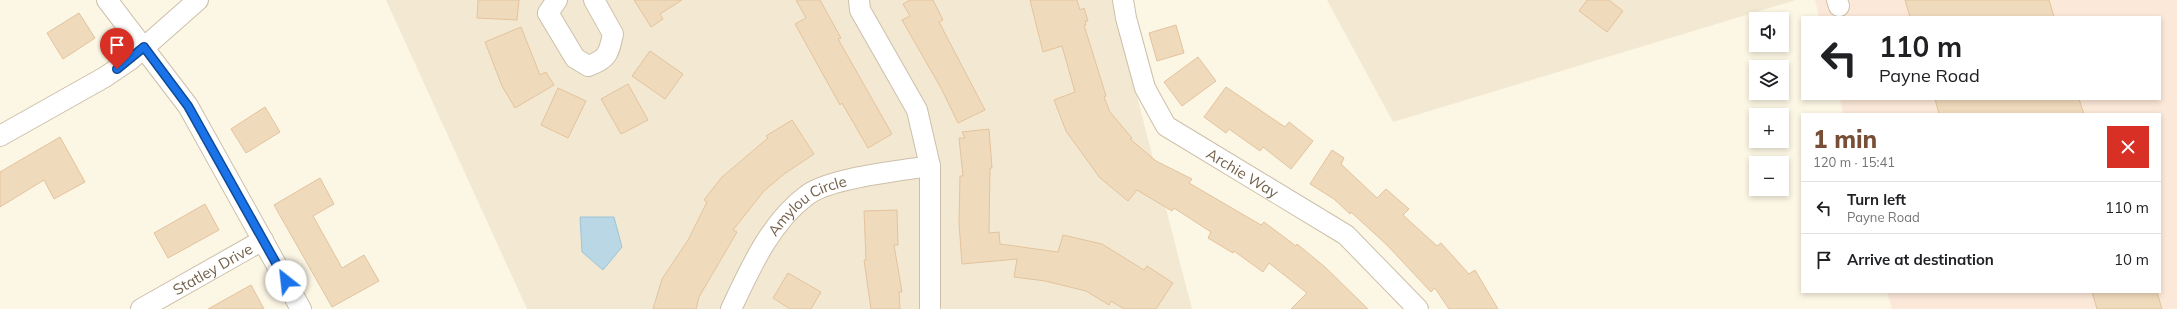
<!DOCTYPE html>
<html lang="en">
<head>
<meta charset="utf-8">
<style>
	body { margin:0; font-family:Mulish,sans-serif; background:#f2f2f2; color:#202124; height:100vh; display:flex; flex-direction:column; font-size:15px; white-space:nowrap }
	* { box-sizing:border-box; margin:0 }
	p { font-size:13px; color:#757577 }
	.icon { flex:none; width:22px; height:22px; fill:none; stroke:currentColor; stroke-width:2; stroke-linecap:round; stroke-linejoin:round }
	.map { position:relative; flex:1; overflow:hidden }
	.side { position:absolute; left:1801px; top:113px; width:360px; height:180px; display:flex; flex-direction:column; background:#fff; border-radius:0px; box-shadow:0 2px 6px #0003 }
	.side>* { flex:none }
	.guide { position:absolute; left:1801px; top:16px; width:360px; height:84px; border-radius:0px; box-shadow:0 2px 6px #0003; background:#fff; color:#202124; overflow:hidden }
	.fabs { position:absolute; left:1749px; top:12px; display:grid; gap:8px }
	.fabs a { display:grid; place-items:center; width:40px; height:40px; border-radius:0px; background:#fff; box-shadow:0 2px 6px #0003; font-size:20px }
	.pin { position:absolute; display:grid; place-items:center; width:34px; height:34px; color:#fff; margin:-41px -17px; border-radius:50% 50% 50% 0; rotate:-45deg; box-shadow:0 0 4px #0007 }
	.pin .icon { rotate:45deg }
	.me { position:absolute; width:44px; margin:-22px; rotate:331deg; stroke-linejoin:round; filter:drop-shadow(0 0 3px #0008) }
	.turn { display:flex; align-items:center; gap:14px; height:84px; padding:0 12px; font-size:18px }
	.turn .icon { width:52px; height:52px; stroke-width:2.5 }
	.turn b { display:block; font-size:28px; line-height:34px }
	.round { display:grid; place-items:center; flex:none; width:42px; height:42px; border-radius:0px; background:#f2f2f2 }
	.head { display:flex; align-items:center; justify-content:space-between; height:68px; padding:0 12px }
	h1 { font-size:24px; font-weight:800; line-height:30px; color:#784e36 }
	ul { padding:0; list-style:none }
	li { display:flex; align-items:center; gap:12px; height:52px; padding:0 12px; border-top:1px solid #e0e0e0 }
	li div { flex:1 }
	li b { display:block; font-size:15px }
	li em { font-style:normal }
	.map>svg:first-child { display:block }
	.residential { fill:#f3e9d2 }
	.commercial { fill:#fce8d8 }
	.water { fill:#b9d7e5; stroke:#9fc4d6 }
	.building { fill:#f0dabc; stroke:#e3c39d }
	.lines { fill:none; stroke-linecap:round; stroke-linejoin:round }
	.minor-casing { stroke:#cdbfaa; stroke-width:22 }
	.minor { stroke:#fff; stroke-width:20 }
	.route-casing { stroke:#114b97; stroke-width:10 }
	.route { stroke:#1a73e8; stroke-width:7 }
	.labels { text-anchor:middle; dominant-baseline:central; stroke-width:3; stroke-linejoin:round; paint-order:stroke }
	.street-label { font-size:15px; fill:#73604a; stroke:#fffaea }
</style>
</head>
<body>
<div class="map">
<svg width="2177" height="309" viewBox="0 0 2177 309">
	<rect width="100%" height="100%" fill="#fcf6e4"/>
	<g class="residential">
		<polygon points="386,0 1112,0 1192,309 527,309"/>
		<polygon points="1327,0 1796,0 1393,122"/>
	</g>
	<polygon class="commercial" points="1815,0 2177,0 2177,309 1892,309 1887,292 2160,292 2160,114 1843,114 1840,99 2160,99 2160,17 1819,17"/>
	<polygon class="water" points="580,217 614,217 622,247 603,270 582,252"/>
	<g class="building">
		<polygon points="478,0 519,0 517,20 477,18"/>
		<polygon points="634,0 682,0 660,14 663,19 651,27"/>
		<polygon points="796,0 820,0 841,38 838,39 892,134 868,148 842,103 840,105 795,24 806,18"/>
		<polygon points="910,0 933,0 943,20 939,22 985,110 958,123 941,88 902,20 910,16 903,4"/>
		<polygon points="1030,0 1077,0 1080,10 1084,8 1088,21 1085,21 1086,25 1084,25 1106,96 1104,97 1110,112 1132,138 1130,139 1156,161 1192,179 1189,183 1261,225 1264,222 1296,246 1297,244 1325,267 1368,309 1291,309 1307,293 1269,263 1263,272 1234,251 1233,253 1208,238 1211,232 1174,208 1172,211 1137,190 1128,201 1100,178 1066,131 1054,100 1075,92 1062,46 1043,52"/>
		<polygon points="1587,0 1609,0 1623,11 1607,32 1579,11"/>
		<polygon points="1905,0 2049,0 2054,17 1910,17"/>
		<polygon points="79,13 95,38 63,59 47,33"/>
		<polygon points="1176,25 1184,53 1157,61 1149,33"/>
		<polygon points="521,27 540,75 546,72 554,85 515,108 502,86 485,42"/>
		<polygon points="650,51 683,74 665,99 632,76"/>
		<polygon points="1198,57 1216,81 1182,106 1164,82"/>
		<polygon points="628,84 648,120 621,134 601,99"/>
		<polygon points="1226,87 1285,127 1289,122 1313,141 1291,169 1263,147 1260,151 1229,129 1226,133 1204,117"/>
		<polygon points="558,88 586,101 568,138 541,125"/>
		<polygon points="1935,99 2079,99 2084,114 1939,114"/>
		<polygon points="265,107 280,132 246,153 231,129"/>
		<polygon points="792,120 814,154 784,174 764,191 733,230 737,232 699,297 696,309 653,309 662,279 688,240 707,202 704,200 722,177 768,138 766,136"/>
		<polygon points="989,129 992,168 990,168 989,233 999,232 1000,244 1058,252 1063,235 1102,244 1144,270 1147,266 1173,283 1156,309 1124,309 1111,301 1109,305 1086,291 1045,281 1014,277 1017,259 962,264 959,223 960,176 963,176 959,138 965,138 962,132"/>
		<polygon points="60,137 85,182 54,199 44,180 0,207 0,172"/>
		<polygon points="1332,150 1344,158 1341,164 1377,198 1386,189 1409,209 1403,215 1437,246 1441,243 1469,274 1475,270 1498,309 1449,309 1435,288 1431,292 1387,245 1351,212 1350,214 1334,199 1310,184"/>
		<polygon points="320,178 334,204 313,216 342,268 364,255 379,281 332,307 274,205"/>
		<polygon points="205,204 219,230 168,258 154,233"/>
		<polygon points="897,210 898,245 894,245 902,292 899,292 900,309 871,309 864,260 866,260 864,211"/>
		<polygon points="788,273 821,292 811,309 790,309 773,298"/>
		<polygon points="251,285 264,309 208,309"/>
		<polygon points="2092,292 2157,292 2162,309 2097,309"/>
	</g>
	<g class="lines">
		<defs>
			<g id="minor">
				<polyline points="107,0 188,106 301,309"/>
				<path d="M557 0 548 13 575 58 588 66C608 59 609 53 613 34L594 0"/>
				<polyline points="859,0 860,10 917,110 930,166 930,309"/>
				<path id="s1" d="M1123 0 1126 18 1145 88 1166 126 1346 235 1418 309"/>
				<polyline points="1837,0 1839,6"/>
				<polyline points="0,136 105,77 130,60 198,0"/>
				<path id="s2" d="M141 309 263 240"/>
				<path id="s3" d="M731 309C750 269 770 223 806 196 828 178 900 171 930 166"/>
			</g>
		</defs>
		<use href="#minor" class="minor-casing"/>
		<use href="#minor" class="minor"/>
	</g>
	<g class="lines">
		<defs>
			<polyline id="route" points="117,69 144,47 188,106 286,281"/>
		</defs>
		<use href="#route" class="route-casing"/>
		<use href="#route" class="route"/>
	</g>
	<g class="labels">
		<g class="street-label">
			<text stroke="none"><textPath href="#s1" startOffset="224">Archie Way</textPath></text>
			<text stroke="none"><textPath href="#s3" startOffset="133">Amylou Circle</textPath></text>
			<text stroke="none"><textPath href="#s2" startOffset="82">Statley Drive</textPath></text>
		</g>
	</g>
</svg>
<div class="fabs">
<a><svg class="icon" aria-label="sound" viewBox="0 0 24 24"><path d="M4 9h4l5-4v14l-5-4H4zM17 9q2 3 0 6"/></svg></a>
<a><svg class="icon" aria-label="layers" viewBox="0 0 24 24"><path d="M12 4l9 5-9 5-9-5zM3 14l9 5 9-5"/></svg></a>
<a>+</a>
<a>−</a>
</div>
<div class="pin" style="left:117px;top:69px;background:#d93025"><svg class="icon" aria-label="arrive" viewBox="0 0 24 24"><path d="M6 21V4h12l-3 4 3 4H6"/></svg></div>
<svg class="me" style="left:286px;top:281px" viewBox="-20 -20 40 40"><circle r="19" fill="#fff"/><path d="M0-13L10 11 0 6-10 11z" fill="#1a73e8"/></svg>
<div class="guide">
<div class="turn"><svg class="icon" aria-label="left" viewBox="0 0 24 24"><path d="M17 20v-9H6M10 6l-5 5 5 5"/></svg><div><b>110 m</b>Payne Road</div></div>
</div>
<section class="side">
<div class="head"><div><h1>1 min</h1><p>120 m · 15:41</p></div><a class="round" style="background:#d93025;color:#fff"><svg class="icon" aria-label="close" viewBox="0 0 24 24"><path d="M6 6l12 12M18 6L6 18"/></svg></a></div>
<ul>
<li><svg class="icon" aria-label="left" viewBox="0 0 24 24"><path d="M17 20v-9H6M10 6l-5 5 5 5"/></svg><div><b>Turn left</b><p>Payne Road</p></div><em>110 m</em></li>
<li><svg class="icon" aria-label="arrive" viewBox="0 0 24 24"><path d="M6 21V4h12l-3 4 3 4H6"/></svg><div><b>Arrive at destination</b></div><em>10 m</em></li>
</ul>
</section>
</div>
</body>
</html>
